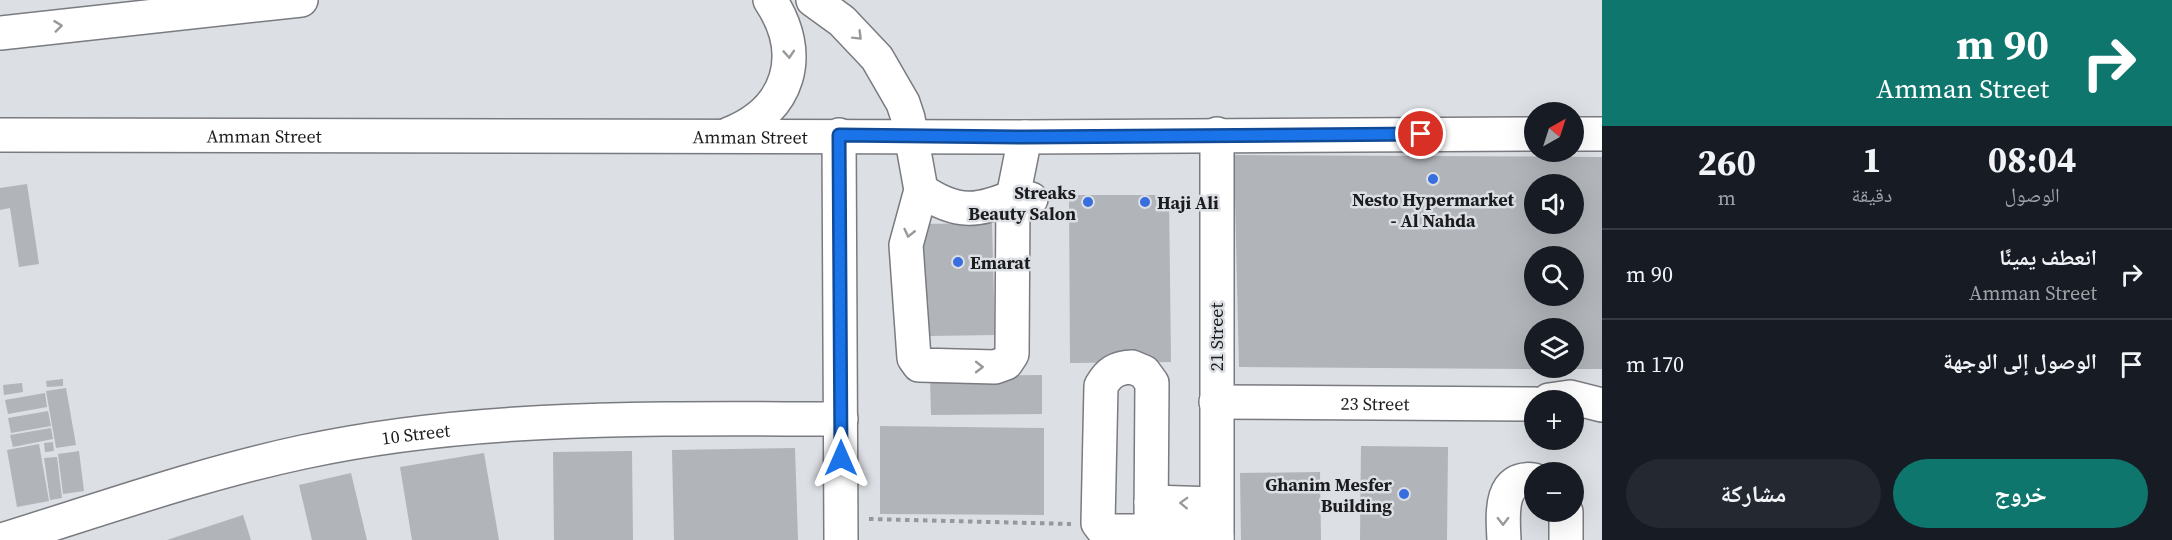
<!DOCTYPE html>
<html lang="ar">
<head>
<meta charset="utf-8">
<style>
	body { margin:0; font-family:"Source Serif 4","Noto Naskh Arabic",serif; background:#242831; color:#f1f3f6; direction:rtl; height:100vh; display:flex; flex-direction:column; font-size:22px; white-space:nowrap }
	* { box-sizing:border-box; margin:0 }
	p { font-size:20px; color:#9ea1a6 }
	.icon { flex:none; width:33px; height:33px; fill:none; stroke:currentColor; stroke-width:2; stroke-linecap:round; stroke-linejoin:round }
	.map { position:relative; flex:1; overflow:hidden; direction:ltr }
	.details { display:flex; flex-direction:column; background:#171b24; width:570px }
	.details>* { flex:none }
	.top-card { background:#0f766e; color:#fff; overflow:hidden }
	.needle { width:39px; rotate:39deg }
	.fabs { position:absolute; left:1524px; top:102px; display:grid; gap:12px }
	.fabs a { display:grid; place-items:center; width:60px; height:60px; border-radius:50%; background:#171b24; box-shadow:0 6px 24px #0002; font-size:30px }
	.pin { position:absolute; display:grid; place-items:center; width:51px; height:51px; color:#fff; margin:-26px; border:3px solid #fff; border-radius:50%; box-shadow:0 2px 6px #0007 }
	.me { position:absolute; width:66px; margin:-33px; rotate:0deg; stroke-linejoin:round; filter:drop-shadow(0 0 4px #0008) }
	.turn { display:flex; align-items:center; gap:21px; height:126px; padding:0 24px; font-size:27px }
	.turn .icon { width:78px; height:78px; stroke-width:2.5 }
	.turn b { display:block; font-size:42px; line-height:51px }
	.eta { display:flex; justify-content:space-evenly; align-items:center; height:102px; text-align:center }
	.eta b { font-size:36px; font-weight:700; line-height:42px }
	.cta { display:flex; gap:12px; margin-top:auto; padding:12px 24px }
	.cta a { flex:1; height:69px; border-radius:36px; background:#0f766e; color:#fff; font-size:24px; font-weight:700; line-height:69px; text-align:center }
	.cta a+a { background:#242831; color:#f1f3f6 }
	ul { padding:0; list-style:none }
	li { display:flex; align-items:center; gap:18px; height:90px; padding:0 24px; border-top:2px solid #363941 }
	li div { flex:1 }
	li b { display:block; font-size:22px }
	li em { font-style:normal }
	main { display:flex; flex:1; min-height:0 }
	.map>svg:first-child { display:block }
	.building { fill:#b1b4b9; fill-rule:evenodd }
	.lines { fill:none; stroke-linecap:round; stroke-linejoin:round }
	.minor-casing { stroke:#797b80; stroke-width:36 }
	.major-casing { stroke:#797b80; stroke-width:36 }
	.path { stroke:#96989c; stroke-width:4; stroke-dasharray:4.5 4.5; stroke-linecap:butt }
	.minor { stroke:#fff; stroke-width:33 }
	.major { stroke:#fff; stroke-width:33 }
	.oneway { stroke:#98999a }
	.route-casing { stroke:#114b97; stroke-width:15 }
	.route { stroke:#1a73e8; stroke-width:10 }
	.poi-dot { fill:#386ede; stroke:#dcdfe4; stroke-width:2 }
	.labels { text-anchor:middle; dominant-baseline:central; stroke-width:5; stroke-linejoin:round; paint-order:stroke }
	.street-label { font-size:18px; fill:#1b1c1e; stroke:#dcdfe4 }
	.poi-label { font-size:18px; font-weight:bold; fill:#1b1c1e; stroke:#dcdfe4; text-anchor:end }
</style>
</head>
<body>
<main>
<section class="details">
<div class="top-card">
<div class="turn"><svg class="icon" aria-label="right" viewBox="0 0 24 24"><path d="M7 20v-9h11M14 6l5 5-5 5"/></svg><div><b>90 m</b>Amman Street</div></div>
</div>
<div class="eta">
<div><b>08:04</b><p>الوصول</p></div>
<div><b>1</b><p>دقيقة</p></div>
<div><b>260</b><p>m</p></div>
</div>
<ul>
<li><svg class="icon" aria-label="right" viewBox="0 0 24 24"><path d="M7 20v-9h11M14 6l5 5-5 5"/></svg><div><b>انعطف يمينًا</b><p>Amman Street</p></div><em>90 m</em></li>
<li><svg class="icon" aria-label="arrive" viewBox="0 0 24 24"><path d="M6 21V4h12l-3 4 3 4H6"/></svg><div><b>الوصول إلى الوجهة</b></div><em>170 m</em></li>
</ul>
<div class="cta"><a>خروج</a><a>مشاركة</a></div>
</section>
<div class="map">
<svg width="1602" height="540" viewBox="0 0 1602 540">
	<rect width="100%" height="100%" fill="#dcdfe4"/>
	<g class="building">
		<path d="M1234 155 1602 157V369H1574V328H1534V369L1239 367ZM1534 184H1574V224H1534ZM1534 256H1574V296H1534Z"/>
		<polygon points="27,184 39,264 19,267 10,208 0,210 0,188"/>
		<polygon points="1069,195 1169,195 1171,362 1070,363"/>
		<polygon points="992,223 995,335 929,336 928,299 924,299 922,224"/>
		<polygon points="1042,375 1042,414 931,415 930,376"/>
		<polygon points="63,379 63,386 47,387 46,381"/>
		<polygon points="22,383 23,392 4,395 3,385"/>
		<polygon points="66,388 76,445 56,448 46,391"/>
		<polygon points="45,393 47,407 8,414 5,400"/>
		<polygon points="48,411 51,426 11,433 8,418"/>
		<polygon points="880,426 1044,428 1044,515 880,514"/>
		<polygon points="51,428 53,439 13,447 10,435"/>
		<polygon points="53,442 54,451 45,452 44,443"/>
		<polygon points="39,444 49,501 17,507 7,450"/>
		<polygon points="1361,446 1448,447 1447,540 1360,540"/>
		<polygon points="795,448 798,540 674,540 672,450"/>
		<polygon points="79,451 84,491 63,494 58,454"/>
		<polygon points="632,451 633,540 554,540 553,452"/>
		<polygon points="484,453 499,540 412,540 400,467"/>
		<polygon points="57,457 62,498 50,500 44,458"/>
		<polygon points="1320,472 1321,540 1241,540 1240,473"/>
		<polygon points="351,473 367,540 312,540 299,485"/>
		<polygon points="243,515 251,540 167,540"/>
	</g>
	<g class="lines">
		<defs>
			<g id="minor">
				<polyline points="813,0 842,21 877,58 903,103 908,118 921,190 906,245 914,358 919,365 995,367 1006,363 1012,354 1013,197 1025,137"/>
				<path d="M729 134C790 110 806 54 770 0"/>
				<polyline points="1574,134 1602,134"/>
				<path id="s1" d="M0 135 1025 137 1534 134"/>
				<polyline points="839,135 841,540"/>
				<path d="M921 190C957 215 979 212 1017 195L1031 199"/>
				<path d="M1132 367 1144 372 1152 383 1151 523 1148 529 1142 531H1104L1098 523 1101 386C1109 372 1116 368 1132 367Z"/>
				<polyline points="1549,400 1570,397 1602,405"/>
				<path id="s2" d="M1216 402 1534 404"/>
				<polyline points="1151,502 1216,504"/>
				<polyline points="1149,527 1186,529 1217,537"/>
				<path id="s3" d="M2 540C102 509 200 474 303 452 480 414 661 419 841 419"/>
				<polyline points="1217,540 1217,134"/>
				<path d="M1504 540C1503 517 1498 475 1534 480"/>
				<polyline points="1566,540 1566,512"/>
			</g>
			<polyline id="major" points="0,33 301,0"/>
		</defs>
		<use href="#minor" class="minor-casing"/>
		<use href="#major" class="major-casing"/>
		<polyline class="path" points="869,519 1071,524"/>
		<use href="#minor" class="minor"/>
		<use href="#major" class="major"/>
	</g>
	<defs><path id="oneway-chevron" d="M-2-3.5L2.5 0L-2 3.5" fill="none" stroke-width="1.6" stroke-linecap="round" stroke-linejoin="round" transform="scale(1.5)"/></defs>
	<g class="oneway">
		<use href="#oneway-chevron" transform="translate(58 26) rotate(-7)"/>
		<use href="#oneway-chevron" transform="translate(858 36) rotate(45)"/>
		<use href="#oneway-chevron" transform="translate(789 54) rotate(86)"/>
		<use href="#oneway-chevron" transform="translate(909 233) rotate(103)"/>
		<use href="#oneway-chevron" transform="translate(979 367)"/>
		<use href="#oneway-chevron" transform="translate(1184 503) rotate(-178)"/>
		<use href="#oneway-chevron" transform="translate(1503 521) rotate(89)"/>
	</g>
	<g class="lines">
		<defs>
			<polyline id="route" points="841,458 839,135 1025,137 1421,134"/>
		</defs>
		<use href="#route" class="route-casing"/>
		<use href="#route" class="route"/>
	</g>
	<g class="poi-dot">
		<circle cx="1433" cy="179" r="6"/>
		<circle cx="1088" cy="202" r="6"/>
		<circle cx="1145" cy="202" r="6"/>
		<circle cx="958" cy="262" r="6"/>
		<circle cx="1404" cy="494" r="6"/>
	</g>
	<g class="labels">
		<g class="street-label">
			<text stroke="none"><textPath href="#s1" startOffset="264">Amman Street</textPath></text>
			<text stroke="none"><textPath href="#s1" startOffset="750">Amman Street</textPath></text>
			<text transform="translate(1216 337) rotate(-90)">21 Street</text>
			<text stroke="none"><textPath href="#s2" startOffset="159">23 Street</textPath></text>
			<text stroke="none"><textPath href="#s3" startOffset="428">10 Street</textPath></text>
		</g>
		<g class="poi-label">
			<text x="1076" y="192">Streaks<tspan x="1076" dy="21">Beauty Salon</tspan></text>
			<text x="1433" y="199" text-anchor="middle">Nesto Hypermarket<tspan x="1433" dy="21">- Al Nahda</tspan></text>
			<text x="1157" y="202" text-anchor="start">Haji Ali</text>
			<text x="970" y="262" text-anchor="start">Emarat</text>
			<text x="1392" y="484">Ghanim Mesfer<tspan x="1392" dy="21">Building</tspan></text>
		</g>
	</g>
</svg>
<div class="fabs">
<a><svg class="needle" viewBox="-14 -14 28 28"><path d="M0-13l5 13h-10z" fill="#e53935"/><path d="M0 13l5-13h-10z" fill="#9ea1a6"/></svg></a>
<a><svg class="icon" aria-label="sound" viewBox="0 0 24 24"><path d="M4 9h4l5-4v14l-5-4H4zM17 9q2 3 0 6"/></svg></a>
<a><svg class="icon" aria-label="search" viewBox="0 0 24 24"><circle cx="10" cy="10" r="6"/><path d="M15 15l6 6"/></svg></a>
<a><svg class="icon" aria-label="layers" viewBox="0 0 24 24"><path d="M12 4l9 5-9 5-9-5zM3 14l9 5 9-5"/></svg></a>
<a>+</a>
<a>−</a>
</div>
<div class="pin" style="left:1421px;top:134px;background:#d93025"><svg class="icon" aria-label="arrive" viewBox="0 0 24 24"><path d="M6 21V4h12l-3 4 3 4H6"/></svg></div>
<svg class="me" style="left:841px;top:458px" viewBox="-20 -20 40 40"><path d="M0-17L14 15 0 8-14 15z" fill="#1a73e8" stroke="#fff" stroke-width="4"/></svg>
</div>
</main>
</body>
</html>
